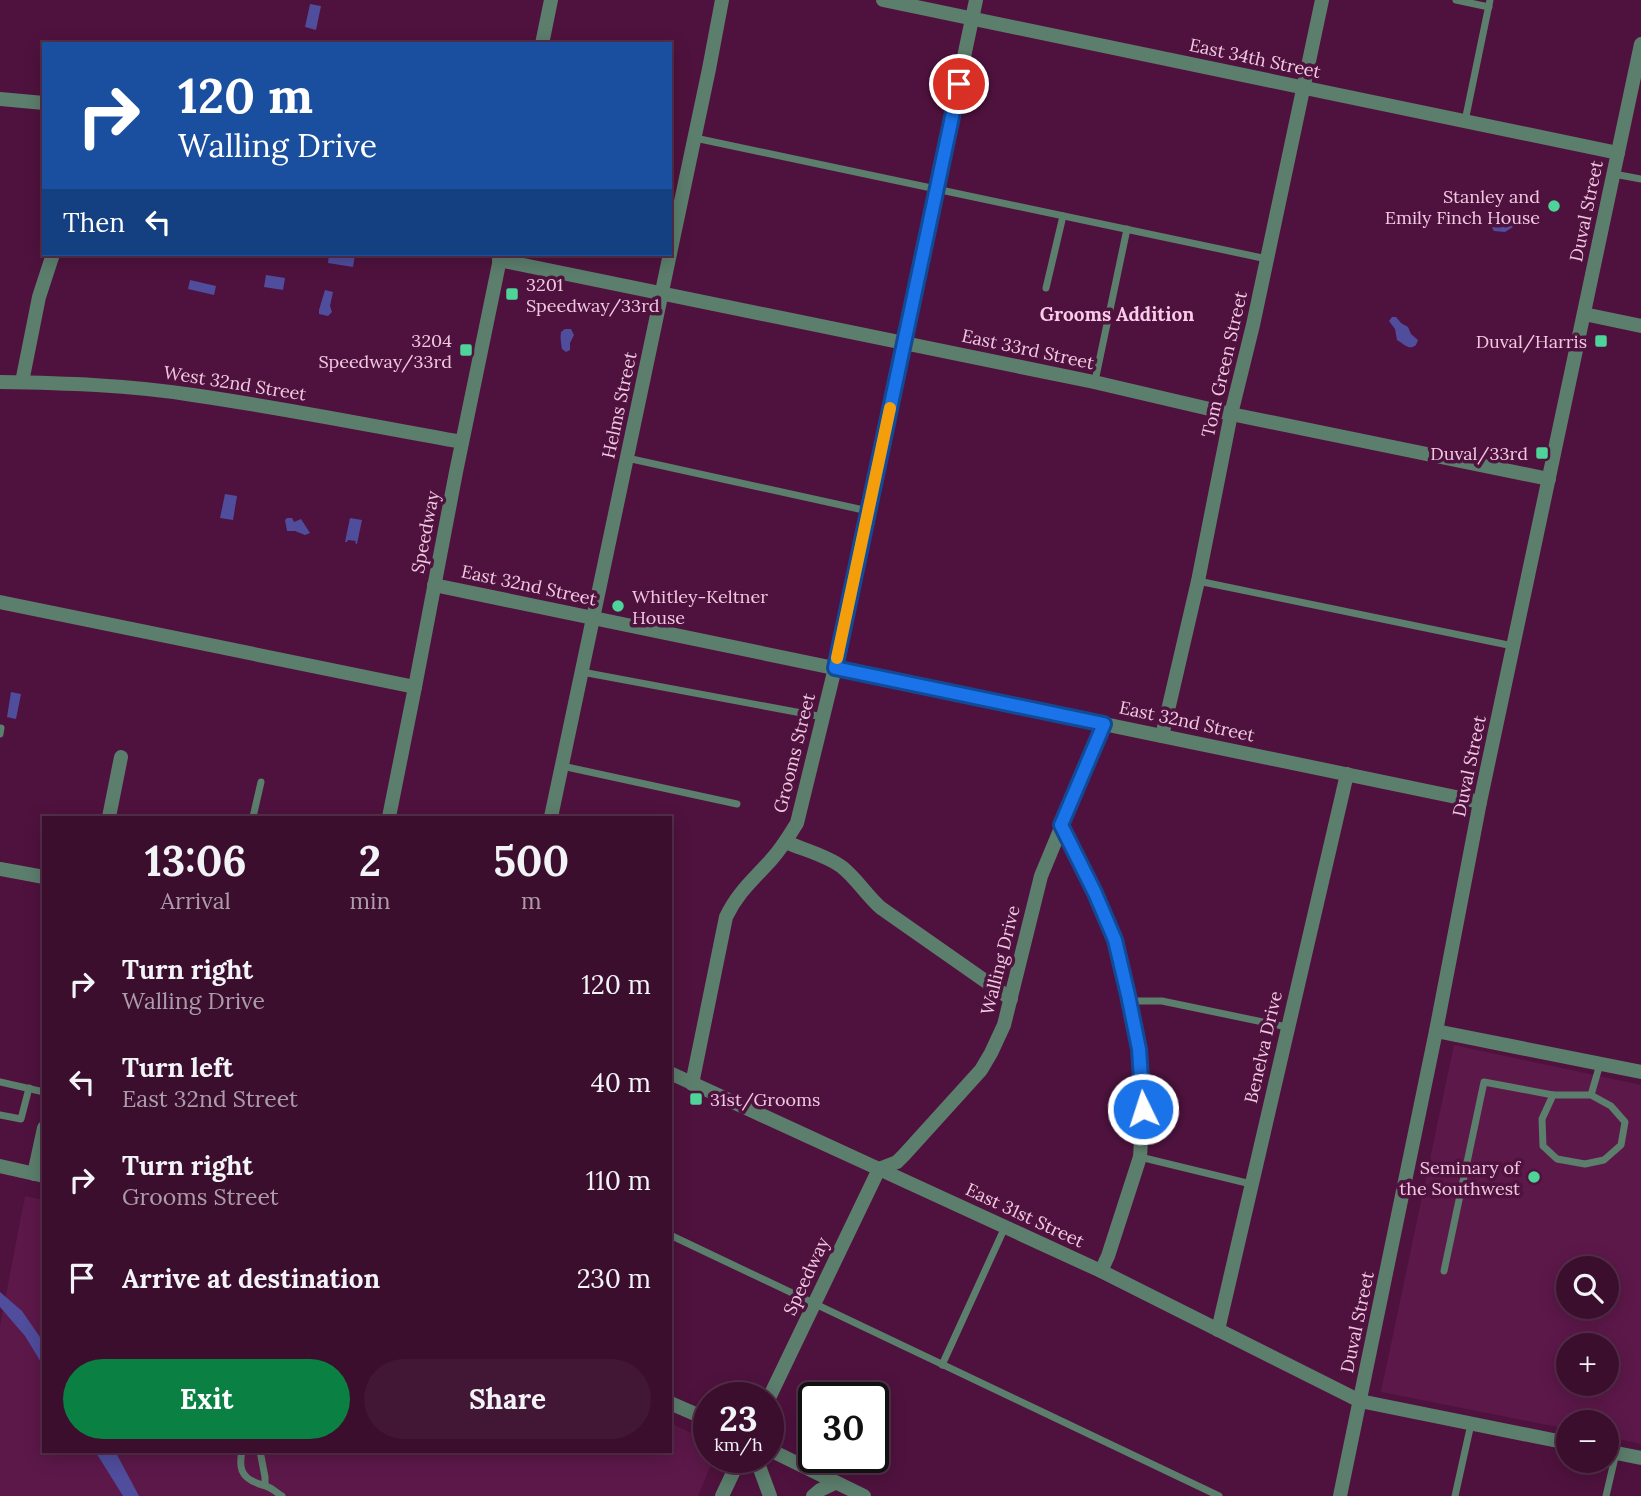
<!DOCTYPE html>
<html lang="en">
<head>
<meta charset="utf-8">
<style>
	body { margin:0; font-family:Lora,serif; background:#421736; color:#f1f3f6; height:100vh; display:flex; flex-direction:column; font-size:26px; white-space:nowrap }
	* { box-sizing:border-box; margin:0 }
	p { font-size:23px; color:#ac9caa }
	.icon { flex:none; width:38px; height:38px; fill:none; stroke:currentColor; stroke-width:2; stroke-linecap:round; stroke-linejoin:round }
	.map { position:relative; flex:1; overflow:hidden }
	.panel { position:absolute; left:42px; top:816px; width:630px; height:637px; display:flex; flex-direction:column; background:#3b0e2e; border-radius:0px; box-shadow:0 4px 18px #0003,0 0 0 2px #542e4a }
	.panel>* { flex:none }
	.top-card { position:absolute; left:42px; top:42px; width:630px; height:214px; border-radius:0px; box-shadow:0 4px 18px #0003,0 0 0 2px #542e4a; background:#1a4fa0; color:#fff; overflow:hidden }
	.fabs { position:absolute; left:1556px; top:1256px; display:grid; gap:14px }
	.fabs a { display:grid; place-items:center; width:63px; height:63px; border-radius:50%; background:#3b0e2e; box-shadow:0 4px 18px #0003,0 0 0 2px #542e4a; font-size:35px }
	.speed { position:absolute; left:693px; top:1382px; display:flex; gap:14px; font-size:35px; font-weight:700; text-align:center }
	.speed>* { display:grid; place-content:center; width:91px; height:91px; border-radius:50%; background:#3b0e2e; box-shadow:0 4px 18px #0003,0 0 0 2px #542e4a; line-height:1 }
	.speed small { font-size:18px; font-weight:400 }
	.speed .limit { border:4px solid #111; border-radius:10px; background:#fff; color:#111 }
	.pin { position:absolute; display:grid; place-items:center; width:60px; height:60px; color:#fff; margin:-30px; border:4px solid #fff; border-radius:50%; box-shadow:0 2px 7px #0007 }
	.me { position:absolute; width:77px; margin:-38px; rotate:356deg; stroke-linejoin:round; filter:drop-shadow(0 0 5px #0008) }
	.turn { display:flex; align-items:center; gap:24px; height:147px; padding:0 21px; font-size:32px }
	.turn .icon { width:91px; height:91px; stroke-width:2.5 }
	.turn b { display:block; font-size:49px; line-height:60px }
	.then { display:flex; align-items:center; height:66px; padding:0 21px; background:#0003; gap:14px; font-size:26px }
	.eta { display:flex; justify-content:space-evenly; align-items:center; height:119px; text-align:center }
	.eta b { font-size:42px; font-weight:800; line-height:49px }
	.button { display:flex; gap:14px; margin-top:auto; padding:14px 21px }
	.button a { flex:1; height:80px; border-radius:42px; background:#0b8043; color:#fff; font-size:28px; font-weight:800; line-height:80px; text-align:center }
	.button a+a { background:#421736; color:#f1f3f6 }
	ul { padding:0; list-style:none }
	li { display:flex; align-items:center; gap:21px; height:98px; padding:0 21px }
	li div { flex:1 }
	li b { display:block; font-size:26px }
	li em { font-style:normal }
	.map>svg:first-child { display:block }
	.built { fill:#5c1849; fill-rule:evenodd }
	.water { fill:#4f4d9c }
	.lines { fill:none; stroke-linecap:round; stroke-linejoin:round }
	.service { stroke:#5c7e6c; stroke-width:7 }
	.minor { stroke:#5c7e6c; stroke-width:14 }
	.tertiary { stroke:#5c7e6c; stroke-width:14 }
	.route-casing { stroke:#114b97; stroke-width:18 }
	.route { stroke:#1a73e8; stroke-width:12 }
	.slow { stroke:#f59e0b; stroke-width:12 }
	.poi-dot { fill:#4ed399; stroke:#4f123e; stroke-width:2.5 }
	.labels { text-anchor:middle; dominant-baseline:central; stroke-width:7; stroke-linejoin:round; paint-order:stroke }
	.street-label { font-size:18px; fill:#f0c9e1; stroke:#4f123e }
	.poi-label { font-size:18px; fill:#f0c9e1; stroke:#4f123e; text-anchor:end }
	.neighbourhood-label { font-size:19px; font-weight:bold; fill:#f9cce8; stroke:#4f123e }
</style>
</head>
<body>
<div class="map">
<svg width="1641" height="1496" viewBox="0 0 1641 1496">
	<rect width="100%" height="100%" fill="#4f123e"/>
	<g class="built">
		<path d="M1454 1045 1641 1085V1444L1607 1437 1606 1423H1568V1429L1381 1392ZM1568 1269H1606V1307H1568ZM1568 1346H1606V1384H1568Z"/>
		<polygon points="25,1196 44,1200 44,1451 670,1451 670,1423 709,1441 709,1458 714,1458 698,1496 0,1496 0,1326"/>
	</g>
	<g class="water">
		<polygon points="310,4 321,6 316,30 305,27"/>
		<path d="M1504 212 1513 217V227L1505 232 1494 231 1492 228C1495 220 1494 213 1504 212Z"/>
		<polygon points="329,254 355,255 353,267 328,263"/>
		<polygon points="266,275 285,278 283,290 264,287"/>
		<polygon points="190,280 216,286 214,295 188,289"/>
		<polygon points="325,290 333,292 330,306 332,312 328,316 319,314 319,310"/>
		<path d="M1392 317H1396L1401 323 1408 327 1411 334 1418 340 1416 345C1409 351 1404 344 1397 340L1395 329 1389 321Z"/>
		<path d="M565 329H571L574 335 570 343V350L566 352 562 349C561 344 560 337 561 332Z"/>
		<polygon points="225,494 237,496 233,520 220,518"/>
		<polygon points="287,518 292,518 294,522 301,519 310,533 305,535 295,531 287,531 285,520"/>
		<polygon points="350,518 362,520 357,544 355,543 356,541 348,540 347,542 345,542"/>
		<polygon points="11,692 21,694 16,719 7,717"/>
		<polygon points="0,1292 22,1311 44,1343 44,1367 25,1336 0,1307"/>
		<polygon points="95,1451 115,1451 139,1496 123,1496"/>
	</g>
	<g class="lines">
		<g class="service">
			<polyline points="1456,0 1489,7"/>
			<polyline points="1465,121 1490,0"/>
			<polyline points="695,138 1267,259"/>
			<polyline points="1614,174 1641,179"/>
			<polyline points="1046,288 1063,216"/>
			<polyline points="1095,381 1127,229"/>
			<polyline points="627,458 868,511"/>
			<polyline points="1198,581 1513,646"/>
			<polyline points="582,672 823,717"/>
			<polyline points="0,734 1,728"/>
			<polyline points="562,766 737,804"/>
			<polyline points="253,817 261,782"/>
			<polyline points="1129,1001 1162,1001 1287,1027"/>
			<polyline points="0,1082 44,1092"/>
			<polyline points="1591,1095 1553,1095 1542,1119 1543,1146 1557,1159 1585,1164 1604,1160 1621,1145 1625,1122 1611,1106 1591,1095 1600,1064"/>
			<polyline points="0,1115 21,1119 29,1088"/>
			<polyline points="1140,1157 1251,1184"/>
			<polyline points="670,1235 1219,1496"/>
			<polyline points="1444,1271 1484,1082 1553,1095"/>
			<polyline points="942,1365 1005,1227"/>
			<path d="M242 1451C239 1466 240 1477 257 1483 260 1485 264 1485 268 1487 273 1489 277 1493 282 1496"/>
			<polyline points="260,1451 265,1477 265,1485"/>
			<polyline points="1455,1496 1471,1424"/>
			<polyline points="1606,1496 1616,1453"/>
		</g>
		<g class="minor">
			<polyline points="883,0 1618,153"/>
			<polyline points="0,99 44,103"/>
			<polyline points="499,260 1094,382 1231,414 1549,479"/>
			<polyline points="1584,314 1641,326"/>
			<path d="M0 382C64 383 129 385 193 395 283 408 372 426 462 442"/>
			<polyline points="22,382 39,297 53,254"/>
			<polyline points="434,585 1480,802"/>
			<polyline points="0,602 415,687"/>
			<polyline points="1162,736 1198,581 1231,414 1253,325 1322,0"/>
			<polyline points="109,817 121,757"/>
			<polyline points="551,817 709,69 722,0"/>
			<polyline points="1061,825 1095,893 1115,940 1128,995 1139,1049 1143,1109 1140,1157 1108,1256 1101,1271"/>
			<path d="M786 842C804 850 826 855 842 867 857 879 867 896 881 908L1011 999"/>
			<polyline points="0,869 44,877"/>
			<path d="M692 1084 726 917C738 892 753 880 771 860 782 848 789 836 797 823L835 668 976 0"/>
			<polyline points="879,1169 1101,1271 1360,1401 1568,1443"/>
			<polyline points="879,1169 897,1162 904,1155 981,1070 991,1053 1004,1025 1041,876 1104,724"/>
			<polyline points="34,1174 44,1128"/>
			<polyline points="1218,1330 1347,774"/>
			<polyline points="768,1449 864,1496"/>
			<polyline points="1606,1451 1641,1458"/>
		</g>
		<g class="tertiary">
			<polyline points="542,44 551,0"/>
			<polyline points="389,817 415,687 456,472 501,254"/>
			<polyline points="1436,1031 1641,1072"/>
			<polyline points="670,1073 879,1169 768,1400"/>
			<polyline points="0,1166 44,1176"/>
			<polyline points="670,1403 709,1420"/>
			<polyline points="756,1458 770,1496"/>
			<polyline points="722,1496 740,1458"/>
			<polyline points="813,1496 820,1490 835,1483"/>
			<polyline points="1340,1496 1436,1031 1480,802 1641,44"/>
		</g>
	</g>
	<g class="lines">
		<defs>
			<polyline id="route" points="959,84 835,668 1104,724 1061,825 1095,893 1115,940 1128,995 1139,1049 1143,1109"/>
		</defs>
		<use href="#route" class="route-casing"/>
		<use href="#route" class="route"/>
		<polyline class="slow" points="837,658 890,408"/>
	</g>
	<g class="poi-dot">
		<circle cx="1554" cy="206" r="7"/>
		<rect x="505" y="287" width="14" height="14" rx="3.5"/>
		<rect x="1594" y="334" width="14" height="14" rx="3.5"/>
		<rect x="459" y="343" width="14" height="14" rx="3.5"/>
		<rect x="1535" y="446" width="14" height="14" rx="3.5"/>
		<circle cx="618" cy="606" r="7"/>
		<rect x="689" y="1092" width="14" height="14" rx="3.5"/>
		<circle cx="1534" cy="1177" r="7"/>
	</g>
	<g class="labels">
		<g class="street-label">
			<text transform="translate(1255 58) rotate(12)">East 34th Street</text>
			<text transform="translate(1586 211) rotate(-78)">Duval Street</text>
			<text transform="translate(1028 349) rotate(12)">East 33rd Street</text>
			<text transform="translate(1224 364) rotate(-77)">Tom Green Street</text>
			<text transform="translate(235 383) rotate(9)">West 32nd Street</text>
			<text transform="translate(619 405) rotate(-78)">Helms Street</text>
			<text transform="translate(425 532) rotate(-79)">Speedway</text>
			<text transform="translate(529 585) rotate(12)">East 32nd Street</text>
			<text transform="translate(1187 721) rotate(12)">East 32nd Street</text>
			<text transform="translate(794 753) rotate(-76)">Grooms Street</text>
			<text transform="translate(1469 766) rotate(-78)">Duval Street</text>
			<text transform="translate(1000 960) rotate(-76)">Walling Drive</text>
			<text transform="translate(1263 1047) rotate(-77)">Benelva Drive</text>
			<text transform="translate(1025 1215) rotate(25)">East 31st Street</text>
			<text transform="translate(806 1276) rotate(-65)">Speedway</text>
			<text transform="translate(1357 1322) rotate(-78)">Duval Street</text>
		</g>
		<g class="poi-label">
			<text x="1540" y="196">Stanley and<tspan x="1540" dy="21">Emily Finch House</tspan></text>
			<text x="526" y="284" text-anchor="start">3201<tspan x="526" dy="21">Speedway/33rd</tspan></text>
			<text x="452" y="340">3204<tspan x="452" dy="21">Speedway/33rd</tspan></text>
			<text x="1587" y="341">Duval/Harris</text>
			<text x="1528" y="453">Duval/33rd</text>
			<text x="632" y="596" text-anchor="start">Whitley-Keltner<tspan x="632" dy="21">House</tspan></text>
			<text x="710" y="1099" text-anchor="start">31st/Grooms</text>
			<text x="1520" y="1167">Seminary of<tspan x="1520" dy="21">the Southwest</tspan></text>
		</g>
		<g class="neighbourhood-label">
			<text x="1117" y="314">Grooms Addition</text>
		</g>
	</g>
</svg>
<div class="fabs">
<a><svg class="icon" aria-label="search" viewBox="0 0 24 24"><circle cx="10" cy="10" r="6"/><path d="M15 15l6 6"/></svg></a>
<a>+</a>
<a>−</a>
</div>
<div class="speed"><div>23<small>km/h</small></div><div class="limit">30</div></div>
<div class="pin" style="left:959px;top:84px;background:#d93025"><svg class="icon" aria-label="arrive" viewBox="0 0 24 24"><path d="M6 21V4h12l-3 4 3 4H6"/></svg></div>
<svg class="me" style="left:1143px;top:1109px" viewBox="-20 -20 40 40"><circle r="17" fill="#1a73e8" stroke="#fff" stroke-width="3"/><path d="M0-11L8 9 0 5-8 9z" fill="#fff"/></svg>
<div class="top-card">
<div class="turn"><svg class="icon" aria-label="right" viewBox="0 0 24 24"><path d="M7 20v-9h11M14 6l5 5-5 5"/></svg><div><b>120 m</b>Walling Drive</div></div>
<div class="then">Then<svg class="icon" aria-label="left" viewBox="0 0 24 24"><path d="M17 20v-9H6M10 6l-5 5 5 5"/></svg></div>
</div>
<section class="panel">
<div class="eta">
<div><b>13:06</b><p>Arrival</p></div>
<div><b>2</b><p>min</p></div>
<div><b>500</b><p>m</p></div>
</div>
<ul>
<li><svg class="icon" aria-label="right" viewBox="0 0 24 24"><path d="M7 20v-9h11M14 6l5 5-5 5"/></svg><div><b>Turn right</b><p>Walling Drive</p></div><em>120 m</em></li>
<li><svg class="icon" aria-label="left" viewBox="0 0 24 24"><path d="M17 20v-9H6M10 6l-5 5 5 5"/></svg><div><b>Turn left</b><p>East 32nd Street</p></div><em>40 m</em></li>
<li><svg class="icon" aria-label="right" viewBox="0 0 24 24"><path d="M7 20v-9h11M14 6l5 5-5 5"/></svg><div><b>Turn right</b><p>Grooms Street</p></div><em>110 m</em></li>
<li><svg class="icon" aria-label="arrive" viewBox="0 0 24 24"><path d="M6 21V4h12l-3 4 3 4H6"/></svg><div><b>Arrive at destination</b></div><em>230 m</em></li>
</ul>
<div class="button"><a>Exit</a><a>Share</a></div>
</section>
</div>
</body>
</html>
